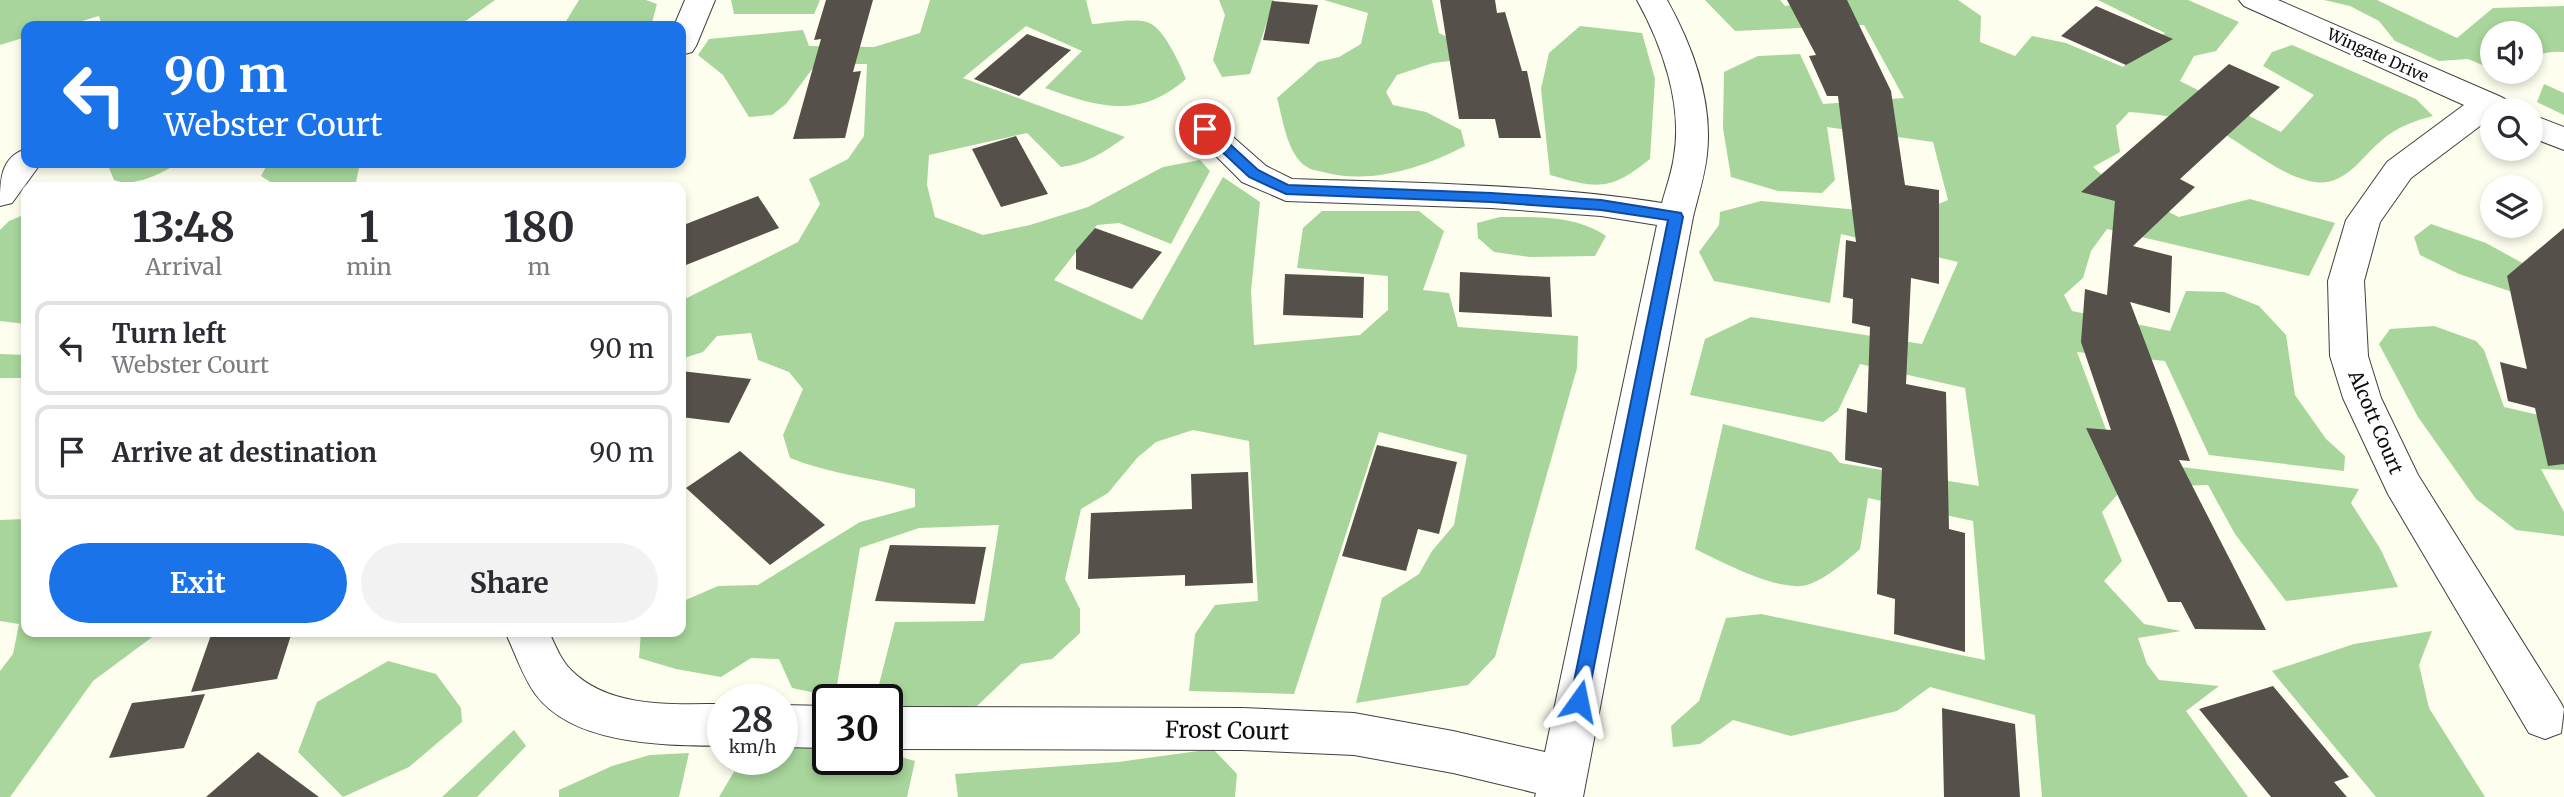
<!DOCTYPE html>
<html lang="en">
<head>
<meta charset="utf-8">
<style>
	body { margin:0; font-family:Merriweather,serif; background:#f2f2f3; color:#2b2b33; height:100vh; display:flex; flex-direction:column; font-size:26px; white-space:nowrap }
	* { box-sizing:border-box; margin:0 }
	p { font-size:23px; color:#7c7c81 }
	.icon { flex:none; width:38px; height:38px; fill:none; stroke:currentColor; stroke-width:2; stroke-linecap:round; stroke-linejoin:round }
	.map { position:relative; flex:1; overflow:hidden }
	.side { position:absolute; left:21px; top:182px; width:665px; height:455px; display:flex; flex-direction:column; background:#fff; border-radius:14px; box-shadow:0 4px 10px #0003 }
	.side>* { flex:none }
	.banner { position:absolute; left:21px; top:21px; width:665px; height:147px; border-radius:14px; box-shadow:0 4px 10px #0003; background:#1a73e8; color:#fff; overflow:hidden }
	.fabs { position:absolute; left:2480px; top:21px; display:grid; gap:14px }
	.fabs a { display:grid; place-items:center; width:63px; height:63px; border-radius:50%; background:#fff; box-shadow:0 4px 10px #0003; font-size:35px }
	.speed { position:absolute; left:707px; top:684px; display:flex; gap:14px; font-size:35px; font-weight:700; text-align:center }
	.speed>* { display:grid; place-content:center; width:91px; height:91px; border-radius:50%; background:#fff; box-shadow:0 4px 10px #0003; line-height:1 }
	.speed small { font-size:18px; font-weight:400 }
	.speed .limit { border:4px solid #111; border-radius:10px; background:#fff; color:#111 }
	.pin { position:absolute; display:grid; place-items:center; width:60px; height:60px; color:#fff; margin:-30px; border:4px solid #fff; border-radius:50%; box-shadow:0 2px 7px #0007 }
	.me { position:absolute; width:77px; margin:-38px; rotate:12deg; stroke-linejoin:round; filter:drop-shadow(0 0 5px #0008) }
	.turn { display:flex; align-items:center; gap:24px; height:147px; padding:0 28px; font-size:32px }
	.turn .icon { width:91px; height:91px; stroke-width:2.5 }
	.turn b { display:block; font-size:49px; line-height:60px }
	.eta { display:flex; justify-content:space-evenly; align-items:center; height:119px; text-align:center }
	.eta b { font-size:42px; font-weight:700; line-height:49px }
	.action { display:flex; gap:14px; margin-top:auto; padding:14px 28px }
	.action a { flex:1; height:80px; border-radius:42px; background:#1a73e8; color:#fff; font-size:28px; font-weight:700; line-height:80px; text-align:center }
	.action a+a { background:#f2f2f3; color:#2b2b33 }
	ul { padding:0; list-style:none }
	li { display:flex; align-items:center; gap:21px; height:94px; margin:0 14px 10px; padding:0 14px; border:4px solid #e1e1e2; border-radius:14px }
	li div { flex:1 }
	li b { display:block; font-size:26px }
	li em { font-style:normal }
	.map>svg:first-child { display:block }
	.forest { fill:#a7d59b }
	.building { fill:#55514a }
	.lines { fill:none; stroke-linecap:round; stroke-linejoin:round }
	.street-casing { stroke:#404040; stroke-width:2 }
	.street { fill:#fff; fill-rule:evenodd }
	.route { fill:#1a73e8; stroke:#114b97; stroke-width:2 }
	.labels { text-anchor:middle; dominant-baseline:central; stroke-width:7; stroke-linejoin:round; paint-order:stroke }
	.far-street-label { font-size:16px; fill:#0d0d0d; stroke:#fff }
	.street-label { font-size:19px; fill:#0d0d0d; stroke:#fff }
	.near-street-label { font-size:23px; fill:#0d0d0d; stroke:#fff }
</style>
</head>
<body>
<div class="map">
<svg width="2564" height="797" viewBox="0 0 2564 797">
	<rect width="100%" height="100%" fill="#fdfeee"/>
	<g class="forest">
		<polygon points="0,0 495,0 467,20 451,26 102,26 99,16 65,26 26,26 26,37 0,45"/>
		<polygon points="579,0 646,0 657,4 651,26 563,26"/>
		<polygon points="731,0 820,0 814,14 734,14"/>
		<path d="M930 0H1086L1092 24C1109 23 1131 18 1147 22 1163 26 1180 64 1186 79 1139 120 1098 107 1045 88L1082 51 1026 26 963 78 1125 137C1105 152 1086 164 1061 167L1027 133 929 155 927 185 935 217 983 235 1030 225 1088 207 1163 167 1200 160 1210 171 1171 244 1119 223 1097 225 1054 280 1142 320 1223 177 1260 202 1251 291 1254 345 1360 335 1388 310V276L1297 268 1303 228 1322 211H1419L1444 231 1423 290 1449 293 1458 327 1578 336 1577 368 1495 657 1468 685 1356 703 1382 598 1419 574 1432 551 1454 525 1467 455 1379 432 1294 694 1189 691 1195 634 1215 605 1258 601 1249 441 1193 430 1156 442 1137 458 1108 493 1081 509 1065 579 1080 609V633L1052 659 1021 664 977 706 887 714V700H875L895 622 984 621 999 525 919 528 860 548 835 697 792 688 779 659 751 658 721 677 676 669 639 658 641 632H681V602L718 586 758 585 860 522 915 507V489C873 478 830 474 790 458L783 435 803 389 789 372 758 360 751 333 717 336 703 352 681 359V301L798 242 820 204 809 179 848 159 864 136 867 64H816L786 104 772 115 749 117 723 75 698 55 709 39 803 30 809 46 874 47 920 33Z"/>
		<polygon points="1219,0 1274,0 1250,74 1222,77 1213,60 1225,15"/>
		<path d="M1324 0H1432L1439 33 1461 44 1457 60 1433 63 1397 75 1386 92 1393 105 1426 112 1461 130 1465 146C1423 168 1370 185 1323 172 1319 171 1311 170 1307 167 1287 155 1283 119 1277 98L1318 62 1339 57 1361 44 1368 13Z"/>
		<path d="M1705 0H1780L1785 6 1826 0H1958L1981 16 1980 42 2015 56 2032 36 2066 43 2123 67 2165 33 2098 0H2188L2239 22 2216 51 2194 56 2180 81 2281 132 2314 95 2263 66 2272 52 2292 45 2416 99 2433 116C2414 121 2396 127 2381 141 2366 153 2355 171 2337 179 2299 197 2241 138 2208 126 2183 117 2155 114 2129 112L2116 126 2120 152 2093 167 2116 187 2179 217 2250 199 2335 223 2309 276 2107 229 2091 251 2083 278 2064 295 2072 311 2170 331 2186 291 2224 292 2259 306 2286 335 2295 395 2326 439 2345 456 2344 471 2209 455 2165 361 2077 352 2117 459 2359 489 2351 503 2381 550 2398 587 2286 601 2235 534 2208 485 2138 487 2118 494 2102 512 2122 561 2104 581 2144 624 2181 631 2138 638 2147 664 2159 680 2219 686 2186 711 2248 797H2042L2035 715 1930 687 1897 711 1791 736 1733 720 1700 744 1673 747 1671 726 1699 701 1726 618 1761 614 1985 660 1973 521 1868 498 1860 549C1845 562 1828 577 1810 584 1782 595 1721 561 1695 549L1723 424 1831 452 1840 463 1979 486 1965 388 1860 364 1838 411 1823 422 1690 395 1705 339 1751 317 1922 344 1958 262 1841 234 1830 303 1714 281 1699 252 1719 225 1720 212 1761 201 1913 215 1948 200 1933 142 1827 127 1835 180 1822 193 1778 191 1731 177 1723 128 1724 72 1758 56 1800 54 1823 104 1904 98 1864 25 1735 31Z"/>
		<path d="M2324 0H2377L2457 38 2493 8 2564 6V52C2551 51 2540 52 2531 62L2530 33H2492V69L2468 59 2439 61 2395 41 2379 21 2350 6Z"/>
		<path d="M1580 26 1642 33 1655 79 1650 159C1610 191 1598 189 1550 175L1541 89 1549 53Z"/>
		<polygon points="2544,84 2564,93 2564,115 2537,102"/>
		<path d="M107 163H178C161 174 133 188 114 180Z"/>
		<polygon points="268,163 360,163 355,187 278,187 261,176"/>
		<polygon points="26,214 26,324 0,321 0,230 9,221"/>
		<path d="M1500 217C1536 217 1576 215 1606 236L1595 256 1530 257 1494 252 1478 238 1477 223Z"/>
		<polygon points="2431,224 2486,243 2564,286 2530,298 2459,274 2420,255 2414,237"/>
		<polygon points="2434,326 2476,341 2484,350 2504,407 2564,421 2564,470 2541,469 2564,512 2564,536 2516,530 2476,499 2418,417 2379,344 2390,329"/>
		<polygon points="0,354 26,355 26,378 0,378"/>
		<polygon points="26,519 26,632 159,632 93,681 10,797 0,797 0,671 13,654 19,624 0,621 0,520"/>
		<polygon points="2432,631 2419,665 2429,708 2485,797 2376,797 2272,671 2354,644"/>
		<polygon points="388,661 436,674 461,708 462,722 409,767 343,797 298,752 317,702"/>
		<polygon points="514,730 526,746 477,797 442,797"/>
		<polygon points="828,744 828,760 887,760 887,753 915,761 907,797 719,797 741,760 782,760 782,747"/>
		<polygon points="1213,749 1237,774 1235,797 958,797 955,774 1118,762"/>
		<polygon points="689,753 679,797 559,797 559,790 612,766 650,755"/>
	</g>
	<g class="building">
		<polygon points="826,0 873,0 853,72 861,71 845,138 793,139 821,39 814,40"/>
		<polygon points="1440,0 1495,0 1497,13 1505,12 1522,71 1527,71 1541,138 1499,138 1495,119 1459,119"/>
		<polygon points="1787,0 1847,0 1891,91 1905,185 1939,190 1939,284 1911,278 1906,384 1946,392 1949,529 1965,533 1965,652 1894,634 1895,599 1877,594 1882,468 1845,460 1847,408 1867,413 1870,327 1852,323 1853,299 1843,297 1846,240 1856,242 1838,96 1827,96 1809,56 1816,55"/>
		<polygon points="1272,1 1318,5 1309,44 1263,40"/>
		<polygon points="2096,6 2173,39 2126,65 2061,36"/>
		<polygon points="1027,34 1071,50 1019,96 974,79"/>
		<polygon points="2229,64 2280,87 2180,179 2195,187 2133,246 2172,256 2170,313 2130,302 2190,461 2179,460 2266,630 2195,629 2181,602 2168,602 2086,428 2111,430 2081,342 2085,289 2107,295 2115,201 2081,192"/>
		<polygon points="1016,136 1048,194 1001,207 972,149"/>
		<polygon points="758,196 779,228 681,267 681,226"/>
		<polygon points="1095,228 1162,252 1132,289 1076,269 1076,250"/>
		<polygon points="2564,228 2564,464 2548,466 2535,408 2508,401 2500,362 2527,369 2507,276"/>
		<polygon points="1460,272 1550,277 1552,317 1459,312"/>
		<polygon points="1285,274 1364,277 1363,318 1283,315"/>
		<polygon points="681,371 751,379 729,423 681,417"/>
		<polygon points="1377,445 1457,462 1439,534 1418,529 1406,571 1342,556"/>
		<polygon points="740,451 825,525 770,565 686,488"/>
		<polygon points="1248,472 1253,583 1185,586 1185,575 1088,579 1091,513 1192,509 1191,474"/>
		<polygon points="890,545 986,547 975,604 875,601"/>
		<polygon points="212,632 292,632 277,679 191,692"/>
		<polygon points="2273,686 2349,777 2334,782 2347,797 2271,797 2199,709"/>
		<polygon points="205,694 184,748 109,758 132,703"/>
		<polygon points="1942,708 2015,724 2020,797 1944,797"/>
		<polygon points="258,752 319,797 206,797"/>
	</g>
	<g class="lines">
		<defs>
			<g id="street">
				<polygon points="685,0 715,0 696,46 692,52 681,55 681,26 674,26"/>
				<path d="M1637 0H1667C1692 45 1713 101 1707 154 1705 175 1698 196 1693 217L1583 797H1535L1536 793 1453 773 1354 755 1242 750 887 749V707L1242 708 1354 713 1453 731 1545 752 1657 225 1601 216 1491 208 1286 201 1242 182 1189 129 1194 122 1205 119 1216 122 1266 166 1292 179C1416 183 1540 184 1662 203 1666 188 1672 172 1674 156 1683 104 1662 45 1637 0Z"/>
				<polygon points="2239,0 2278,0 2499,96 2513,103 2518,110 2492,110 2492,117 2411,178 2380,222 2364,281 2368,356 2381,398 2418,475 2561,703 2564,709 2561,733 2545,739 2529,733 2388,494 2343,398 2330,356 2328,281 2346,220 2387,162 2464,105 2244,6"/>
				<polygon points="2530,114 2564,127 2564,150 2530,137"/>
				<path d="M26 149V163H41L12 203 0 206C0 181 0 157 26 149Z"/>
				<path d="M505 632H549C555 645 561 660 571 670 610 709 672 704 723 704V746C665 745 575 746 536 695 522 676 515 652 505 632Z"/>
				<polygon points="782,705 828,706 828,748 782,747"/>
			</g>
		</defs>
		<use href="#street" class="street-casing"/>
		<use href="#street" class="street"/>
	</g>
	<polygon class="route" points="1205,125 1210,126 1258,170 1288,185 1491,193 1601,200 1681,213 1683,217 1586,707 1579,709 1573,707 1570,701 1668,220 1601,210 1491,202 1286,194 1249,177 1201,132 1199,129"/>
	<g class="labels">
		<g class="far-street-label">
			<text transform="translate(2378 55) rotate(24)">Wingate Drive</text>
		</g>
		<g class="street-label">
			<text transform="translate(2376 422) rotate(67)">Alcott Court</text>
		</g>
		<g class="near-street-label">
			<text transform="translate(1227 730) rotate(1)">Frost Court</text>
		</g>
	</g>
</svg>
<div class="fabs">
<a><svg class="icon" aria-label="sound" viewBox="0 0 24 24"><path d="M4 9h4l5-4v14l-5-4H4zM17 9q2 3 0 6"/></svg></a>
<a><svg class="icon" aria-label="search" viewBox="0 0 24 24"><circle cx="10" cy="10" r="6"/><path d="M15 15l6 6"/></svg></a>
<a><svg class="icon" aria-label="layers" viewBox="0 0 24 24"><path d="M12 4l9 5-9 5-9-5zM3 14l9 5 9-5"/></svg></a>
</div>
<div class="speed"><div>28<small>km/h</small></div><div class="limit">30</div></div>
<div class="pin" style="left:1205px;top:129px;background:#d93025"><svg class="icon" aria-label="arrive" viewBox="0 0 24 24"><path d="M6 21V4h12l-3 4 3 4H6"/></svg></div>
<svg class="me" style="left:1579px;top:701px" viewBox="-20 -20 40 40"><path d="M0-17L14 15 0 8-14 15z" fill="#1a73e8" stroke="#fff" stroke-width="4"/></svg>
<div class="banner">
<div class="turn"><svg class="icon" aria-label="left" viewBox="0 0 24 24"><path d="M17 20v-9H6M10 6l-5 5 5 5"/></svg><div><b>90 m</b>Webster Court</div></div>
</div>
<section class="side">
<div class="eta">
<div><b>13:48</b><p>Arrival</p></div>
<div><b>1</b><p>min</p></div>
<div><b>180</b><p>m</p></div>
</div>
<ul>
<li><svg class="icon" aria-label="left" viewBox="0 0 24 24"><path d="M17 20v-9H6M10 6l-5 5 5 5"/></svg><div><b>Turn left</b><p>Webster Court</p></div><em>90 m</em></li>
<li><svg class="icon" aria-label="arrive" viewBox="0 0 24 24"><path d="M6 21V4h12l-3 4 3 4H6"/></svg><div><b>Arrive at destination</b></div><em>90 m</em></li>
</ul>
<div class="action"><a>Exit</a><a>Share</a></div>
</section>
</div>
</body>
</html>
